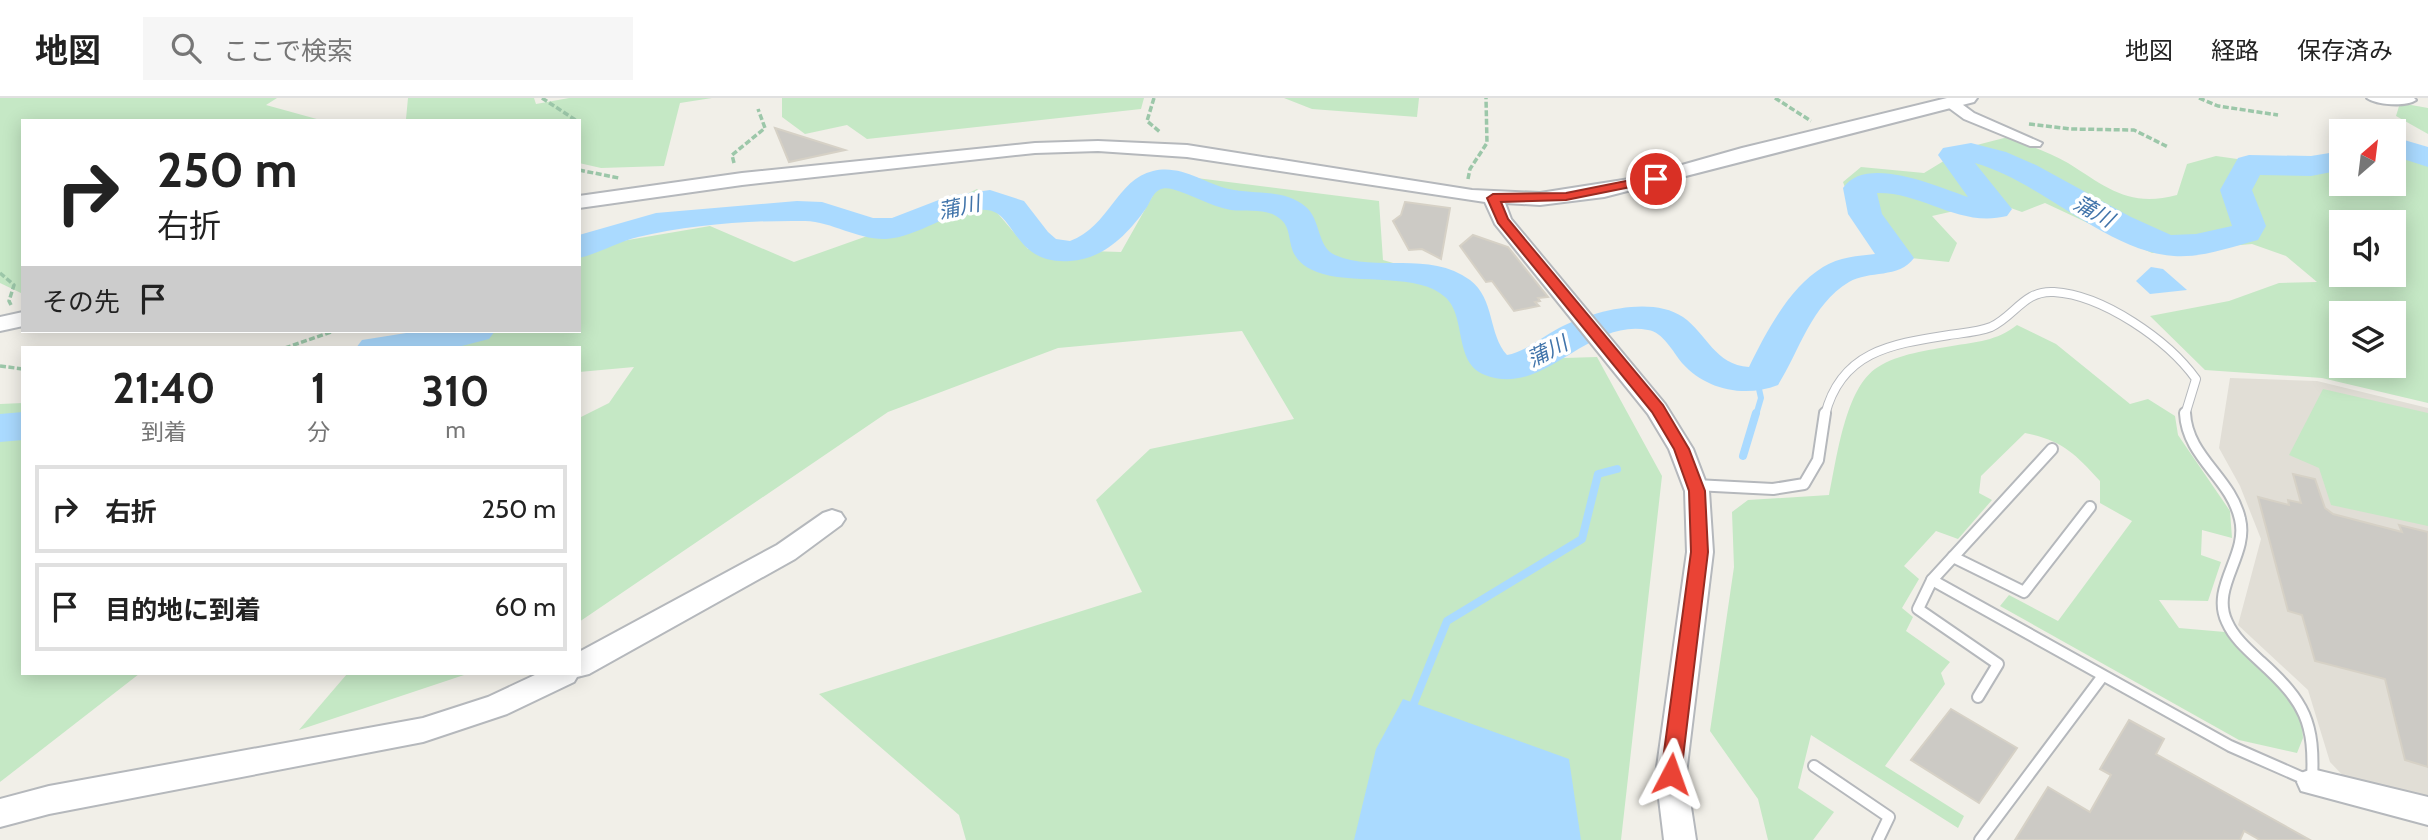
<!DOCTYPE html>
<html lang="ja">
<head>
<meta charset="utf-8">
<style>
	body { margin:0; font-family:Cabin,"Noto Sans JP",sans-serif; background:#f6f6f6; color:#222; height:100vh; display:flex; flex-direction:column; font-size:26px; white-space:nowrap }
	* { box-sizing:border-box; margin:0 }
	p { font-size:23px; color:#767676 }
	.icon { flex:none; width:38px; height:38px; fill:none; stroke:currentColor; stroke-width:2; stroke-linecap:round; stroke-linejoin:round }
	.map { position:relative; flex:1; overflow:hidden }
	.sheet { position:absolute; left:21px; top:248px; width:560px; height:329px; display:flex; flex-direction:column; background:#fff; border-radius:0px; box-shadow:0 4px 18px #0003 }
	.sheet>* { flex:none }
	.top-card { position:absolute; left:21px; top:21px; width:560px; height:214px; border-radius:0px; box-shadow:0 4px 18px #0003; background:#fff; color:#222; overflow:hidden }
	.needle { width:46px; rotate:28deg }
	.fabs { position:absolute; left:2329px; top:21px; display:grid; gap:14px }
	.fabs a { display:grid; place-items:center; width:77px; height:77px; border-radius:0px; background:#fff; box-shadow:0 4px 18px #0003; font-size:35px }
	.pin { position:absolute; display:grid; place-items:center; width:60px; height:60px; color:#fff; margin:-30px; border:4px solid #fff; border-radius:50%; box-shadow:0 2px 7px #0007 }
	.me { position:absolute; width:77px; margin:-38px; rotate:4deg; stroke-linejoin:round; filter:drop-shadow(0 0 5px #0008) }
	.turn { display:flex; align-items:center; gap:24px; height:147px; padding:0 21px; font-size:32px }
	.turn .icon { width:91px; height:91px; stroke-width:2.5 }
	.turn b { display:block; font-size:49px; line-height:60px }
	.then { display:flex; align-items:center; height:66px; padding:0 21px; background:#0003; gap:14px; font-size:26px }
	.eta { display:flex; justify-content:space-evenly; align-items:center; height:119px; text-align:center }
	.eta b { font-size:42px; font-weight:800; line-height:49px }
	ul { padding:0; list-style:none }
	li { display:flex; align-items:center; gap:21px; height:88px; margin:0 14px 10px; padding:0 7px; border:4px solid #e0e0e0; border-radius:0px }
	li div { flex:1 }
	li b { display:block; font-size:26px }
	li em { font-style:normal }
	header { display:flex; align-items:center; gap:42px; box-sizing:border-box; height:98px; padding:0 35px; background:#fff; border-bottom:2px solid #e0e0e0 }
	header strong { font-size:33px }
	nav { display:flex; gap:38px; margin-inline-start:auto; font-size:24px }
	.search { width:490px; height:63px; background:#f6f6f6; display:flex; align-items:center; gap:18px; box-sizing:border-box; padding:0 24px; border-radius:0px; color:#767676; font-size:26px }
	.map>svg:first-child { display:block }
	.education { fill:#e1ded6 }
	.green { fill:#c5e8c5; fill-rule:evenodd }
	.water { fill:#aadaff }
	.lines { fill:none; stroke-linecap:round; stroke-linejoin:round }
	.stream-far1 { stroke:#aadaff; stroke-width:6 }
	.stream { stroke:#aadaff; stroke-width:8 }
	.river { fill:#aadaff; fill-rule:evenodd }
	.building { fill:#cccac5; stroke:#d6d1c6; stroke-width:2 }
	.service-far1-casing { stroke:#b5b8bc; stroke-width:10 }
	.service-casing { stroke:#b5b8bc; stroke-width:14 }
	.minor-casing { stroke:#b5b8bc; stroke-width:4 }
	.tertiary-casing { stroke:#b5b8bc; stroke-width:4 }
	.path { stroke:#9cc7a9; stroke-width:3.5; stroke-dasharray:6 2.5; stroke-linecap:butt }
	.service-far1 { stroke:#fff; stroke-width:8 }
	.service { stroke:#fff; stroke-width:10 }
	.minor { fill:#fff; fill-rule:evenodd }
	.tertiary { fill:#fff; fill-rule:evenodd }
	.route { fill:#ea4335; stroke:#982c22; stroke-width:2 }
	.labels { text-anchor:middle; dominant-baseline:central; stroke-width:7; stroke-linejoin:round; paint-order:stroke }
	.water-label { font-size:21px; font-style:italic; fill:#4174aa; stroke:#fff }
</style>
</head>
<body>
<header>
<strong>地図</strong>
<div class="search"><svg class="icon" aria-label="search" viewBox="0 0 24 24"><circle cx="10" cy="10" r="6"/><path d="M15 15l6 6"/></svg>ここで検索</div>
<nav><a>地図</a><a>経路</a><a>保存済み</a></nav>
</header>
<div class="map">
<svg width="2428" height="742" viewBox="0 0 2428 742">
	<rect width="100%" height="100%" fill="#f1efe8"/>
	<polygon class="education" points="2230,280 2317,283 2428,310 2428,703 2351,686 2330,664 2308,592 2238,527 2261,441 2240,388 2219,350"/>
	<g class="green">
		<polygon points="0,0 277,0 266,7 324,23 23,23 23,196 0,185"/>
		<polygon points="408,0 534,0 536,6 569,0 712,0 680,5 664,68 601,70 579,65 579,23 406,21"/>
		<polygon points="782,0 1144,0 1141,11 867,41 847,27 805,36 782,19"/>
		<polygon points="1284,0 1419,0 1417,19 1312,11"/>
		<polygon points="2400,5 2428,10 2428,36 2396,18"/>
		<path d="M2008 39C2027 47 2050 54 2068 65 2106 89 2129 110 2177 97L2187 66 2216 58 2280 67 2341 53 2342 86H2394V50L2428 56V305L2322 280 2205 272 2150 218 2229 203 2279 185 2317 184 2286 158 2252 146 2152 155 2045 105 2022 114 1994 104 1932 118 1957 145 1949 164 1882 157 1852 108 1843 84 1861 69 1924 75 1965 50ZM2342 124H2394V177H2342ZM2342 215H2394V268H2342Z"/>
		<polygon points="1165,76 1379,103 1383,162 1447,181 1502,262 1597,259 1662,378 1621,742 966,742 959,717 819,596 1142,494 1096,402 1150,351 1294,321 1242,233 1058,250 888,314 579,524 579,320 609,305 634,269 579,274 579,250 373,250 479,233 579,233 579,161 587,149 710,128 794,164 918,120 977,91 1028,151 1121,154"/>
		<path d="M2017 227 2056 246 2130 306 2148 301 2175 318 2178 337 2230 413 2232 440 2202 432 2201 457 2221 464 2208 503 2159 502 2179 530 2225 534 2271 577 2301 615 2303 640 2297 655 2239 642 2000 508 2009 497 2058 523 2132 423 2100 405V383C2074 355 2063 343 2025 335L1981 378 1979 395 1992 402 1958 441 1936 433 1904 468 1919 481 1902 510 1913 519 1906 533 1950 564 1941 575 1945 586 1885 668 1964 718 1958 730 1811 637 1798 690 1834 714 1813 742H1768L1758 701 1710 633 1734 469 1732 414 1748 402 1829 397C1837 360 1845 289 1878 269 1898 256 1929 252 1952 248 1976 244 1997 243 2017 227Z"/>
		<polygon points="2323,291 2428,315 2428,428 2331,407 2319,370 2289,357"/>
		<polygon points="23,305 23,576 139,576 0,684 0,306"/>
		<polygon points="347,576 467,576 299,632"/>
	</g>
	<g class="water">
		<polygon points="2151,169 2163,171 2187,192 2150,196 2136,183"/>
		<polygon points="1403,601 1569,661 1581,742 1354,742 1376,651"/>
	</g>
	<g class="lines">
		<polyline class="stream-far1" points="1756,317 1761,300 1757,282"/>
		<g class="stream">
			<polyline points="1743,358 1756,315"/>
			<polyline points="1414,605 1447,523 1582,441 1598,376 1617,371"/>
		</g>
		<g class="river">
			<polygon points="2394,39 2428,49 2428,69 2394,58"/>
			<path d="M1971 45 2006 54 2036 67 2131 119 2171 137 2196 136 2232 128 2220 92 2238 60 2249 57 2311 58 2342 53V72L2311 78 2260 77 2252 92 2266 128 2258 142C2231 149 2202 160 2174 158 2108 154 2040 83 1975 65L2012 111 2007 118C1959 130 1923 94 1877 95L1882 116 1914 160C1899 181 1869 172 1849 184 1811 207 1800 252 1778 287 1745 300 1706 292 1682 265 1673 254 1663 234 1648 232 1587 220 1545 300 1485 277 1453 265 1467 218 1445 199 1420 175 1358 186 1323 176 1277 162 1299 134 1279 120 1266 110 1247 114 1231 112 1210 108 1193 97 1172 91 1168 90 1162 90 1159 92 1153 95 1150 104 1147 109 1128 136 1104 161 1070 163 1012 167 1016 113 986 112 952 109 921 139 886 141 858 142 833 124 805 123 751 122 690 127 638 139 618 144 600 155 579 160V137L656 115 797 103 822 104 873 120H892L949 98 990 92 1024 103 1048 134 1056 141 1070 143C1109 129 1117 81 1153 73 1181 66 1203 85 1229 91 1254 97 1284 90 1306 109 1321 122 1317 149 1335 157 1376 175 1429 152 1470 182 1495 201 1488 236 1507 257 1525 254 1542 239 1559 230 1591 214 1650 197 1683 219 1707 236 1715 267 1749 269 1766 234 1789 190 1823 169 1839 159 1858 158 1875 156L1848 116 1843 90C1866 56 1938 89 1968 99L1938 57 1943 50Z"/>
			<polygon points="419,233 495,233 489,241 454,250 356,250 362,242"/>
			<polygon points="23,314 23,342 0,344 0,316"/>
		</g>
	</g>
	<g class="building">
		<polygon points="775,30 845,52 789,64"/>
		<polygon points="1405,104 1450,110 1441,161 1422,151 1409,152 1393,123 1401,117"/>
		<polygon points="1473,137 1508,149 1548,199 1538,200 1540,203 1535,204 1539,208 1514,213 1492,183 1486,184 1460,148"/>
		<polygon points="2293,376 2315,381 2325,410 2333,416 2402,434 2399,427 2428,434 2428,669 2405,662 2385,581 2315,563 2302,517 2288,513 2258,399 2289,407 2288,402 2301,405"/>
		<polygon points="1951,611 2017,650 1979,705 1911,662"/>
		<polygon points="2129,622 2164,641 2156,656 2310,742 2260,742 2244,733 2240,742 2015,742 2048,689 2090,714 2111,677 2100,671"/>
	</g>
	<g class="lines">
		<defs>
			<path id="service-far1" d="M1825 317C1841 253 1892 246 1949 237 1962 235 1978 234 1991 229 2015 218 2024 192 2054 194 2103 197 2168 242 2196 281L2185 317"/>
			<g id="service">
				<path d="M2052 351 1932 482 2230 648 2312 684C2315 624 2305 604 2261 564 2248 552 2234 540 2227 524 2210 489 2249 457 2240 421 2231 380 2187 359 2185 315"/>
				<polyline points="1695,387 1773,391 1804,386 1818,362 1825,315"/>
				<polyline points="1953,459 2024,494 2090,409"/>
				<polyline points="1932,482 1918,511 1998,566 1978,599"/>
				<polyline points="1814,668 1889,719 1878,742"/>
				<polyline points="1980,742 2102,579"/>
			</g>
			<g id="minor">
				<path d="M2367 0H2414L2416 2C2406 9 2377 7 2367 0Z"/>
				<polygon points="1945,1 1955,1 1974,15 2042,45 2040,48 2030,48 1964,21 1945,7"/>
			</g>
			<g id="tertiary">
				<polygon points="1947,0 1977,0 1974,4 1604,99 1540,107 1505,105 1511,121 1665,306 1693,351 1709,393 1713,454 1686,676 1696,742 1664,742 1656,676 1687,454 1685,393 1669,351 1648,316 1495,126 1485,104 1187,59 1098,53 1035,55 742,87 579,110 579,98 742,75 1035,45 1098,43 1187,47 1472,92 1540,95 1636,80 1742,50"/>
				<polygon points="23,214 23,228 0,233 0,219"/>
				<polygon points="832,412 841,415 845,421 841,427 795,461 589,576 577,579 574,584 507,616 423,644 49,716 0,729 0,701 49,688 423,620 488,599 537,576 579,576 579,554 777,447 823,415"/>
				<polygon points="2312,671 2428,699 2428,727 2301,693 2297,684 2301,675"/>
			</g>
		</defs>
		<use href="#service-far1" class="service-far1-casing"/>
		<use href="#service" class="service-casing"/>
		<use href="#minor" class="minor-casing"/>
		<use href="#tertiary" class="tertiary-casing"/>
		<g class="path">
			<polyline points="542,0 577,23"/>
			<polyline points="1154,0 1147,23 1160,34"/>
			<polyline points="1775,0 1811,23"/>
			<polyline points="2199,0 2218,8 2278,17"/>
			<polyline points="579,25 579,37"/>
			<polyline points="2029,26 2071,31 2134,32 2168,49"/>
			<polyline points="734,65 732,57 765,30 758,11"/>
			<polyline points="579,72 619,80"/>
			<polyline points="1468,81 1470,71 1487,45 1486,0"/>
			<polyline points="0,175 14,187 9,203 11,207"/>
			<polyline points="285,250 334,233"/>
			<polyline points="0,268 23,271"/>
		</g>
		<use href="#service-far1" class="service-far1"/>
		<use href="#service" class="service"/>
		<use href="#minor" class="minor"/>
		<use href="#tertiary" class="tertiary"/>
	</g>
	<polygon class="route" points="1656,77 1661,78 1661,83 1566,102 1501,104 1508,121 1663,307 1689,351 1705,393 1708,454 1681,676 1678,682 1671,684 1664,682 1661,676 1691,454 1689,393 1674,351 1652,314 1498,125 1487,100 1493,96 1566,95"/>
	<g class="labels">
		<g class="water-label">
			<text transform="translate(959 109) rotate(-12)">蒲川</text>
			<text transform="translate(2094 113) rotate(29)">蒲川</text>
			<text transform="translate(1547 253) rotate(-27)">蒲川</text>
		</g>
	</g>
</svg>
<div class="fabs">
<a><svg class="needle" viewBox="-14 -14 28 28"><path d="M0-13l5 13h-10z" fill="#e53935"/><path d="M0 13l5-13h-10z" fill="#767676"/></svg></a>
<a><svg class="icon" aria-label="sound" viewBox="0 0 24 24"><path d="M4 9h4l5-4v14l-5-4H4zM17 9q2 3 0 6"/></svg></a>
<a><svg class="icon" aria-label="layers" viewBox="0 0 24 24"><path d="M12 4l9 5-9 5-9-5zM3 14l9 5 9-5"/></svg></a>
</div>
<div class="pin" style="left:1656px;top:81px;background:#d93025"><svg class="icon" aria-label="arrive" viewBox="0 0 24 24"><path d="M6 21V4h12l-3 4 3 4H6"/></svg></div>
<svg class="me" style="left:1671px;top:676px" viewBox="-20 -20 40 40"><path d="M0-17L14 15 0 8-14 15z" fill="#ea4335" stroke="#fff" stroke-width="4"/></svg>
<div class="top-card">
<div class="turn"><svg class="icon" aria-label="right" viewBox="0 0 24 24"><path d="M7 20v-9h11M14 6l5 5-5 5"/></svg><div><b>250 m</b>右折</div></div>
<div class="then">その先<svg class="icon" aria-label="arrive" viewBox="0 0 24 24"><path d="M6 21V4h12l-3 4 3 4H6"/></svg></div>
</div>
<section class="sheet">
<div class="eta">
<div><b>21:40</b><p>到着</p></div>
<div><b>1</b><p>分</p></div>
<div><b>310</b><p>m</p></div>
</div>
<ul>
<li><svg class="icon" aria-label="right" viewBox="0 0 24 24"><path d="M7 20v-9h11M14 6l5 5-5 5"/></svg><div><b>右折</b></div><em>250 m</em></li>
<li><svg class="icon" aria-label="arrive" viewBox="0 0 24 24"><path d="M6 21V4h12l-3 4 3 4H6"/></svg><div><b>目的地に到着</b></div><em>60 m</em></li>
</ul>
</section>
</div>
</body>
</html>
